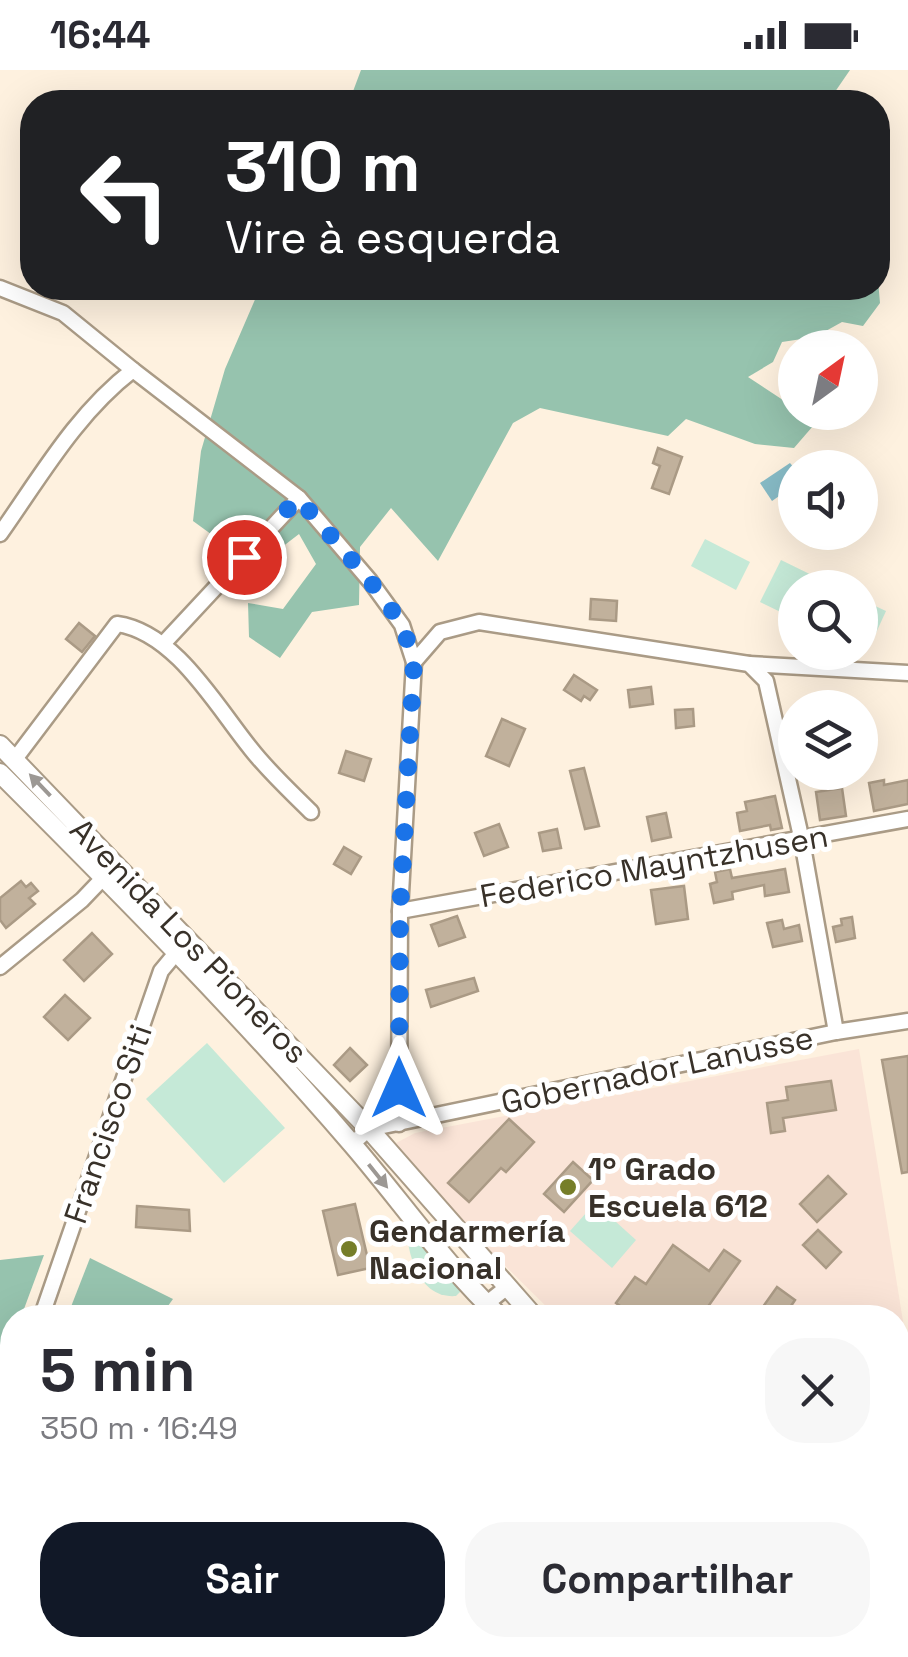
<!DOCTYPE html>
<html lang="pt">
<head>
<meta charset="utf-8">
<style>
	body { margin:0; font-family:"Space Grotesk",sans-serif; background:#f7f7f7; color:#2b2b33; height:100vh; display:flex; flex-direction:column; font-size:38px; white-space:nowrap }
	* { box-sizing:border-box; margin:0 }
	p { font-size:32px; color:#7c7c81 }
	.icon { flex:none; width:55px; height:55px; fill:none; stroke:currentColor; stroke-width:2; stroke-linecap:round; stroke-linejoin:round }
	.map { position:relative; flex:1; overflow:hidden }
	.drawer { position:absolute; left:0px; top:1235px; width:910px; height:352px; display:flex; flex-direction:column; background:#fff; border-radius:40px 40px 0 0; box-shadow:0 10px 40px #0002 }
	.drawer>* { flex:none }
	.top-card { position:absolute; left:20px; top:20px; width:870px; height:210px; border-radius:40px; box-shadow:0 10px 40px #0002; background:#202124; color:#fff; overflow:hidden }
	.needle { width:65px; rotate:33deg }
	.buttons { position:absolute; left:778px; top:260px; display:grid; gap:20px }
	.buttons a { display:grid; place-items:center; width:100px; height:100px; border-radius:50%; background:#fff; box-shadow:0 10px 40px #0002; font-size:50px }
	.pin { position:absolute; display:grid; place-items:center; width:85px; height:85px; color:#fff; margin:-42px; border:5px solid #fff; border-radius:50%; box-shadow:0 2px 10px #0007 }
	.me { position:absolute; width:110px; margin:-55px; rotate:0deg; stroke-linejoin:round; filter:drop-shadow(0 0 8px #0008) }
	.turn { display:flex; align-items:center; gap:35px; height:210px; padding:0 40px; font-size:45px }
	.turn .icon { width:130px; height:130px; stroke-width:2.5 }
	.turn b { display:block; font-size:70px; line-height:85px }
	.round { display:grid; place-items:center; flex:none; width:105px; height:105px; border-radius:40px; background:#f7f7f7 }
	.overview { display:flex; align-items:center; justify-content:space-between; height:170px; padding:0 40px }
	h1 { font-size:60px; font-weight:700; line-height:75px }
	.action { display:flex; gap:20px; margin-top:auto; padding:20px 40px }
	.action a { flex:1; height:115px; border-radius:40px; background:#111827; color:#fff; font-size:40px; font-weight:700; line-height:115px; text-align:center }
	.action a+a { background:#f7f7f7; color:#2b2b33 }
	.status { display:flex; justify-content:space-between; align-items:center; height:70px; padding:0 50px; background:#fff; direction:ltr }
	.status svg { height:28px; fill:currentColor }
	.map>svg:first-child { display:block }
	.education { fill:#fae4d7 }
	.green { fill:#c5e9d7 }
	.forest { fill:#96c3ae }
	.water { fill:#87bbc6 }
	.building { fill:#c1b19c; stroke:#aa9a85; stroke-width:2.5 }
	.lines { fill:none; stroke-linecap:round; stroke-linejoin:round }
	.minor-casing { stroke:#aa9b86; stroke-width:19 }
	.major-casing { stroke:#aa9b86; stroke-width:22 }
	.minor { stroke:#fff; stroke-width:14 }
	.major { stroke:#fff; stroke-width:18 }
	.oneway { fill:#9c9894 }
	.route { stroke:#1a73e8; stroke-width:18; stroke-dasharray:0 32.4 }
	.poi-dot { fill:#767e29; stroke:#fff; stroke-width:4 }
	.labels { text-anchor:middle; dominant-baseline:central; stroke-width:10; stroke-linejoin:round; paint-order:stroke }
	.street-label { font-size:32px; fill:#383129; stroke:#fff }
	.poi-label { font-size:32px; font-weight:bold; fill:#383129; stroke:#fff; text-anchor:start }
</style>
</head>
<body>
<div class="status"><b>16:44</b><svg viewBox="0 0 49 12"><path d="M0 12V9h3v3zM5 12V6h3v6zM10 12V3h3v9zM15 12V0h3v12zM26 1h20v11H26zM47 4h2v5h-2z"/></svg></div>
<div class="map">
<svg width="908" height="1587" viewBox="0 0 908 1587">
	<rect width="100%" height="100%" fill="#fef1df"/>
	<polygon class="education" points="859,979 908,1282 908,1412 898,1413 898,1248 557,1247 479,1170 396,1073 415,1063"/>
	<g class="green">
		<polygon points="705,469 750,492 736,520 691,496"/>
		<polygon points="781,490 828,513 826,517 795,518 795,549 760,532"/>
		<polygon points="860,529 886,541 870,576 860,571"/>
		<polygon points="207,973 285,1058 224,1113 146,1029"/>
		<polygon points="595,1133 636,1170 612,1198 570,1161"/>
		<path d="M406 1153 462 1220 456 1226C418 1229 407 1183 406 1153Z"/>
	</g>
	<g class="forest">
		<polygon points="361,0 850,0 828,32 349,32"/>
		<polygon points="878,210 880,233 863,256 842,252 815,267 782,272 773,292 748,307 789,334 813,356 794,378 755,374 686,349 668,366 540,338 513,353 438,491 391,438 360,477 359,535 312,542 280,588 249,567 248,533 283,539 316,494 299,464 260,494 226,475 193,451 201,381 225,299 260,218 878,218"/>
		<polygon points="44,1185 21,1247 12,1248 12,1272 0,1306 0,1190"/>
		<polygon points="90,1188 173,1229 160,1247 67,1247"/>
		<polygon points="12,1393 12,1558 0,1553 0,1426"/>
		<polygon points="63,1575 326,1575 321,1587 97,1587"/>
	</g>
	<polygon class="water" points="790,393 795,399 795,415 772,431 760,413"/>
	<g class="building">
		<polygon points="658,378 682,387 669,424 652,418 660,396 653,393"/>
		<polygon points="591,529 617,531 616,551 590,549"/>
		<polygon points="79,553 95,566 82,582 66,569"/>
		<polygon points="574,605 597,620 590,630 584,626 581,631 564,620"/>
		<polygon points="651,617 653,634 630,637 628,620"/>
		<polygon points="693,639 694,656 676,658 675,640"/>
		<polygon points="502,649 525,659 509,696 486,686"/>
		<polygon points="346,681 371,689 364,711 339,703"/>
		<polygon points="584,698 599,756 585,759 570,701"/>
		<polygon points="884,710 884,715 908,710 908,734 874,741 869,713"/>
		<polygon points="842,718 846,746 820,750 816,722"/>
		<polygon points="775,726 782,758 771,760 770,755 740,761 737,743 747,741 745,732"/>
		<polygon points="666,743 671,767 652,771 647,747"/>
		<polygon points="499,754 508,777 484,786 475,763"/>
		<polygon points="557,759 561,778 543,781 539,763"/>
		<polygon points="344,777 361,787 351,804 334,794"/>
		<polygon points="730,799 732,808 785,799 789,822 765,826 764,815 732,822 733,829 714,833 710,814 717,812 715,802"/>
		<polygon points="21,811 26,817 31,813 38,821 29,828 35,834 6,858 0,850 0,828"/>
		<polygon points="684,816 688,849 656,854 651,820"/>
		<polygon points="457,846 465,867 439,876 431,855"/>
		<polygon points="852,847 855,868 836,872 833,857 842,855 841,849"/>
		<polygon points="782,850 784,859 799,855 802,871 773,877 767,853"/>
		<polygon points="92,863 112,884 84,911 64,890"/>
		<polygon points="474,908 478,921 431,937 426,920"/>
		<polygon points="65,925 90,948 68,970 44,947"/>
		<polygon points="350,978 367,995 350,1011 334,995"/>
		<polygon points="908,986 908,1102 902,1103 882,990"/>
		<polygon points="831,1011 836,1040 783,1048 785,1061 771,1063 767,1033 788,1030 786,1017"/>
		<polygon points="509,1049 534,1072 506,1102 501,1098 469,1132 448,1113"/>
		<polygon points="573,1092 593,1110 564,1142 544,1124"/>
		<polygon points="828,1106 846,1124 817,1152 800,1134"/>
		<polygon points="355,1134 370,1198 338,1205 323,1141"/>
		<polygon points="137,1136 189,1140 190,1161 136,1157"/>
		<polygon points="818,1160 841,1182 826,1198 803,1175"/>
		<polygon points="673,1175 709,1201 724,1180 740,1191 700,1248 636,1248 616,1233 635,1207 646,1214"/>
		<polygon points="777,1217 795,1230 783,1248 755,1248"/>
	</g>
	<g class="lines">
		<defs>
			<g id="minor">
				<polyline points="0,218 63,243 133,300"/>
				<path d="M0 464C41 406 76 344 133 300L299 428 370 511 402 555 414 592 400 841 399 1054"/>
				<polyline points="163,574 299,428"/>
				<polyline points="414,592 440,562 479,552 749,594 766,611 802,771 836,962"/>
				<polyline points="749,594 908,603"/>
				<path d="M15 689 117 554C175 562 216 636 251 679 269 702 291 722 311 742"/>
				<polyline points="400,841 908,749"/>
				<polyline points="0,897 82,830 104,807"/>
				<polyline points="352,1074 369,1059 836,962 908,951"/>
				<polyline points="41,1248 161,901 181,877"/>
				<polyline points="481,1248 486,1234 506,1218"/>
				<polyline points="0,1360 12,1325"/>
				<polyline points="18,1575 51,1587"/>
				<polyline points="718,1575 718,1587"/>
				<polyline points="348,1587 352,1575"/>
			</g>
			<g id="major">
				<polyline points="0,675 369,1059 535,1248"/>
				<path d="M0 703C120 823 241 945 352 1074 401 1131 445 1195 501 1248"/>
				<polyline points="898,1436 908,1433"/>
			</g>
		</defs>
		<use href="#minor" class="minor-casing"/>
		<use href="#major" class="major-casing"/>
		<use href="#minor" class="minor"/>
		<use href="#major" class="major"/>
	</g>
	<defs><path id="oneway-solid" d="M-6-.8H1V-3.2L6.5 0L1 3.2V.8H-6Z" transform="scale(2.5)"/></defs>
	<g class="oneway">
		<use href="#oneway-solid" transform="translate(40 715) rotate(-134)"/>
		<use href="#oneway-solid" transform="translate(378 1106) rotate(51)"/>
	</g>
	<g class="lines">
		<polyline class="route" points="244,487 298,428 370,511 402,554 414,592 400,841 399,1018"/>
	</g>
	<g class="poi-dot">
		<circle cx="568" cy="1117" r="10"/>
		<circle cx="349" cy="1179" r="10"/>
	</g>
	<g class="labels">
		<g class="street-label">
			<text transform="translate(654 796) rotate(-10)">Federico Mayntzhusen</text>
			<text transform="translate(189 871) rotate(46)">Avenida Los Pioneros</text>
			<text transform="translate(657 1000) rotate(-12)">Gobernador Lanusse</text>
			<text transform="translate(108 1054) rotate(-71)">Francisco Siti</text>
		</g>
		<g class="poi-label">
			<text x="588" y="1099">1º Grado<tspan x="588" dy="37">Escuela 612</tspan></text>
			<text x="369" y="1161">Gendarmería<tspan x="369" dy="37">Nacional</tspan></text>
		</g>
	</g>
</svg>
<div class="buttons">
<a><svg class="needle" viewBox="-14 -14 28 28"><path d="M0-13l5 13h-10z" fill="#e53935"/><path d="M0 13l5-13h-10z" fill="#7c7c81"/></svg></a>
<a><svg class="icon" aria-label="sound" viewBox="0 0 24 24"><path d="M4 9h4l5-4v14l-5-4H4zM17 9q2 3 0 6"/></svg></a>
<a><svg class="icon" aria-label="search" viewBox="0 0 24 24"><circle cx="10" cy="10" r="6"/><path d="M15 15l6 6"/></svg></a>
<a><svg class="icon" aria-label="layers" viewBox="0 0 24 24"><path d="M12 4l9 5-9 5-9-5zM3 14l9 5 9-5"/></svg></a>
</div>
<div class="pin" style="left:244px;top:487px;background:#d93025"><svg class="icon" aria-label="arrive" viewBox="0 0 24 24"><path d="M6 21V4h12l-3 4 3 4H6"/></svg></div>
<svg class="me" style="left:399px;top:1018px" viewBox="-20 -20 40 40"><path d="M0-17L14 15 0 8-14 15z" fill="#1a73e8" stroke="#fff" stroke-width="4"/></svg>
<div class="top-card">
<div class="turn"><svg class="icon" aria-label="left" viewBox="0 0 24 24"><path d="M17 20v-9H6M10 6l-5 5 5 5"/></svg><div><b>310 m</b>Vire à esquerda</div></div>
</div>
<section class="drawer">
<div class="overview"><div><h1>5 min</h1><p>350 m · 16:49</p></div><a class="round"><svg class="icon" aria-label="close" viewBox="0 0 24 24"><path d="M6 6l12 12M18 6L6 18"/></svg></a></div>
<div class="action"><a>Sair</a><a>Compartilhar</a></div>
</section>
</div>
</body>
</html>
